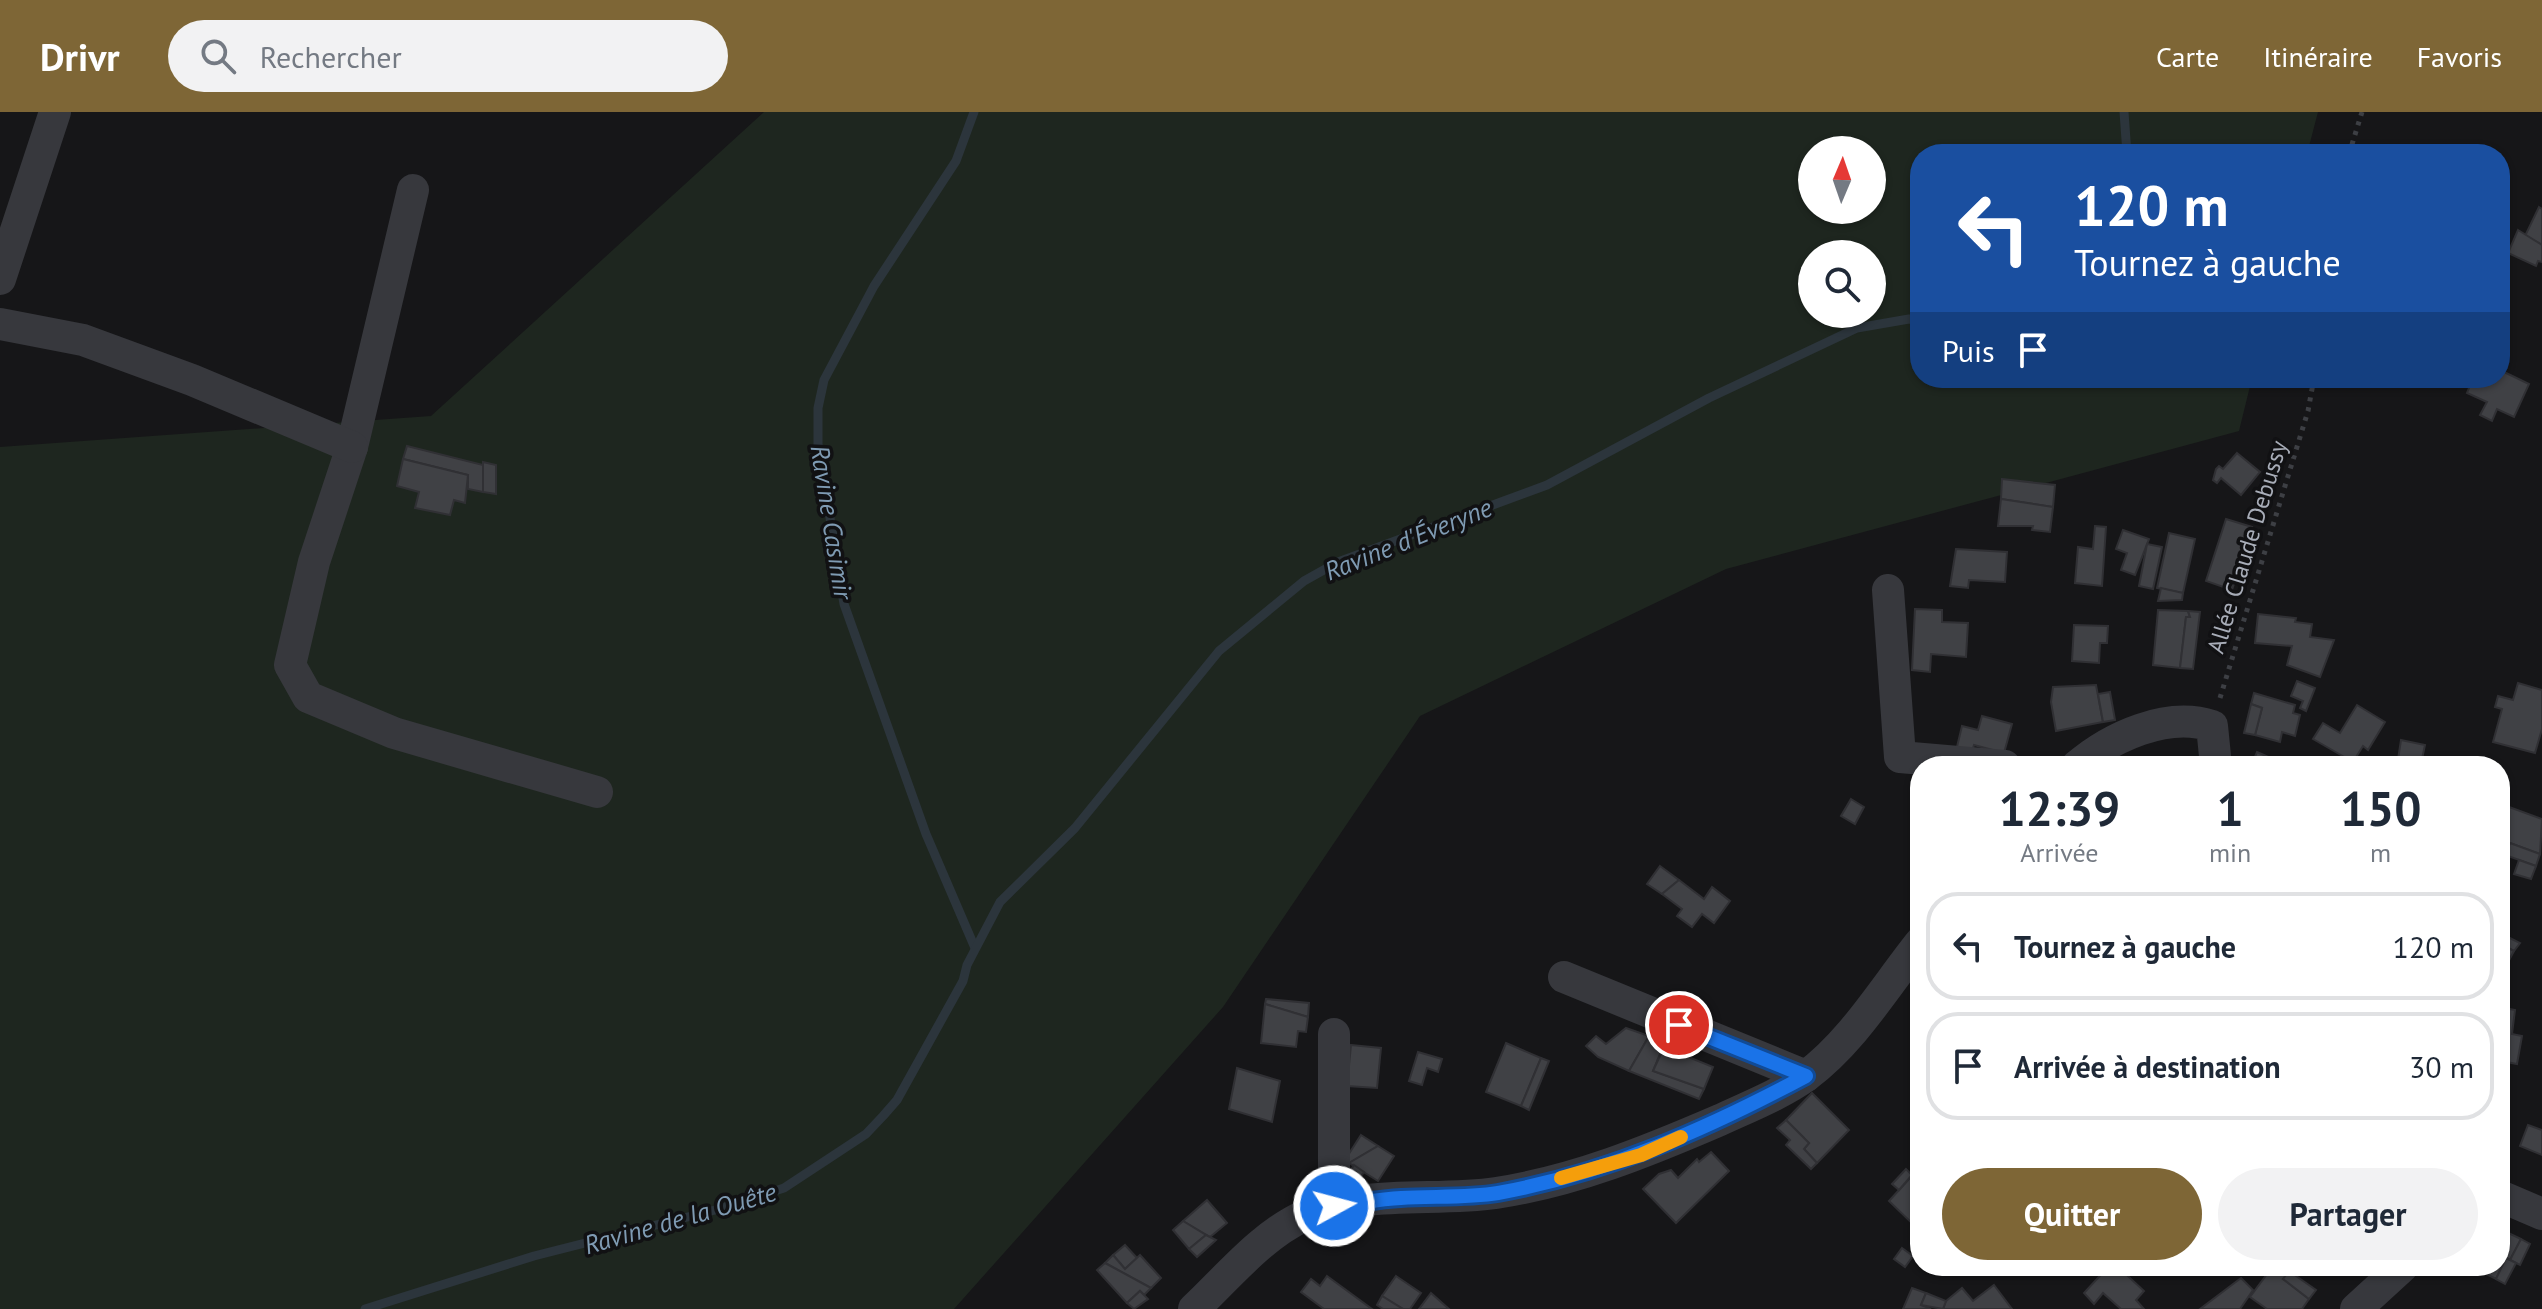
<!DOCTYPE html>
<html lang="fr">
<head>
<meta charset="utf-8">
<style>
	body { margin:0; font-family:"PT Sans",sans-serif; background:#f2f2f3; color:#1f2937; height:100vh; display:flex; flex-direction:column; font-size:30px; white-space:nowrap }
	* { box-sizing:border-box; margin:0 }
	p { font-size:26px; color:#747a83 }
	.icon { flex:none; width:44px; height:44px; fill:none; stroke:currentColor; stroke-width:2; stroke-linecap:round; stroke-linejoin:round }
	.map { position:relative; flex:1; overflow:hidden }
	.details { position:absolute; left:1910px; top:644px; width:600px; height:520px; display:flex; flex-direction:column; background:#fff; border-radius:32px; box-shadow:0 2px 6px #0004 }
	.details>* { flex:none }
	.hud { position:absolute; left:1910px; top:32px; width:600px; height:244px; border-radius:32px; box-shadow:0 2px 6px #0004; background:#1a4fa0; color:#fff; overflow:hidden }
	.needle { width:52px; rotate:2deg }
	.fabs { position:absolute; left:1798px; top:24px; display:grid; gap:16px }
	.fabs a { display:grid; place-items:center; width:88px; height:88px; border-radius:50%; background:#fff; box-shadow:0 2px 6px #0004; font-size:40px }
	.pin { position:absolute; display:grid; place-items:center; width:68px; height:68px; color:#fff; margin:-34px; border:4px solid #fff; border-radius:50%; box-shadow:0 2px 8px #0007 }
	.me { position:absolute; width:88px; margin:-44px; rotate:83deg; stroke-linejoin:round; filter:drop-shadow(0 0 6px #0008) }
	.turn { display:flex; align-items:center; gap:28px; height:168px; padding:0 32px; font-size:36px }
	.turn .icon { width:104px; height:104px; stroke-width:2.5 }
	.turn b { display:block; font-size:56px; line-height:68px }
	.then { display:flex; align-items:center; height:76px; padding:0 32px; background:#0003; gap:16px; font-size:30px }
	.eta { display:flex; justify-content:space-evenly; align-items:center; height:136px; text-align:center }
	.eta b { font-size:48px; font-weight:700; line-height:56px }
	.primary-button { display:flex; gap:16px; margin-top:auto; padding:16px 32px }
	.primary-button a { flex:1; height:92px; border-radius:48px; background:#7e6636; color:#fff; font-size:32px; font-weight:700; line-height:92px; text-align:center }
	.primary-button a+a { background:#f2f2f3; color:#1f2937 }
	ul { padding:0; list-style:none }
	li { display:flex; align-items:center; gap:24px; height:108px; margin:0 16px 12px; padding:0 16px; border:4px solid #e0e1e3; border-radius:32px }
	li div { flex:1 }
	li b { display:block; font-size:30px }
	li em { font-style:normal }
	header { display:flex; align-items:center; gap:48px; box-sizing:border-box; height:112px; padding:0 40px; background:#7e6636; color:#fff }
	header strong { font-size:38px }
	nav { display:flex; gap:44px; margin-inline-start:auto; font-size:28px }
	.search { width:560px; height:72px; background:#f2f2f3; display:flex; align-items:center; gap:20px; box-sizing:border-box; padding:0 28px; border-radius:44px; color:#747a83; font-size:30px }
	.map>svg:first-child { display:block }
	.green { fill:#1e261f; fill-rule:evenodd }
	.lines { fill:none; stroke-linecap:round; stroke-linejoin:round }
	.stream { stroke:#2c353c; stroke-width:9 }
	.building { fill:#404145; stroke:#303034; stroke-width:2 }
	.path { stroke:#3d3f44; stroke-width:5; stroke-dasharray:4 6; stroke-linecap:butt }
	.minor { stroke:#37383d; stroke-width:32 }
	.route-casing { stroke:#114b97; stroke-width:20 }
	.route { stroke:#1a73e8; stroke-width:14 }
	.slow { stroke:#f59e0b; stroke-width:14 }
	.labels { text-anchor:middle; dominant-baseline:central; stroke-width:7; stroke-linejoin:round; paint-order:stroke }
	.street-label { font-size:24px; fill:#a8adb8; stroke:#111113 }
	.water-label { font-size:26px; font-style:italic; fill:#7f9bb3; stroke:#111113 }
</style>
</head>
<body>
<header>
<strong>Drivr</strong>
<div class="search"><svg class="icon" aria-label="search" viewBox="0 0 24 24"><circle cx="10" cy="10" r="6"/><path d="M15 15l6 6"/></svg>Rechercher</div>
<nav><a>Carte</a><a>Itinéraire</a><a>Favoris</a></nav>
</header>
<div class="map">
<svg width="2542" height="1197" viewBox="0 0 2542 1197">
	<rect width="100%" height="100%" fill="#161618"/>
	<path class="green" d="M764 0H2318L2307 42H1920V266H2252L2239 319 1726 457 1420 604 1223 895 954 1197H0V335L431 304ZM1812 38H1872V98H1812ZM1812 142H1872V202H1812Z"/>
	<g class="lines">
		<g class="stream">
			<polyline points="974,0 956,49 874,174 824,268 818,296 818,332 844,492 926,722 975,836"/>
			<polyline points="2124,0 2127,42"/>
			<polyline points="365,1197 534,1144 719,1097 784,1076 866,1022 883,1004 897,988 963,869 967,853 1000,790 1075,716 1219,539 1304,469 1338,450 1547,373 1709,286 1857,216 1909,207 1920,209"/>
		</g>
	</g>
	<g class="building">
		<polygon points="2539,95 2542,97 2542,133 2525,124"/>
		<polygon points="2518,118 2542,133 2542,150 2538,149 2536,154 2508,141"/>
		<polygon points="2500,258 2529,272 2514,305 2497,297 2492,309 2480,303 2487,290 2467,281 2473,266 2500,266"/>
		<polygon points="407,334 483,353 483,380 468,377 468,363 403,347"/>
		<polygon points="2237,341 2260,360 2241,383 2221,366 2217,371 2213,368 2216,357 2219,354 2223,357"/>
		<polygon points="403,347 468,363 465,391 454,388 450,403 415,396 419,380 397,374"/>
		<polygon points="483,350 496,353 496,382 483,380"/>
		<polygon points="2002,367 2055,373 2053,395 2001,387"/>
		<polygon points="2001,387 2053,395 2050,420 2032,418 2033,414 1998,414"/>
		<polygon points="2226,407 2252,415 2232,478 2206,469"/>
		<polygon points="2095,414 2106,415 2102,474 2075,471 2078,435 2093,437"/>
		<polygon points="2123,418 2149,427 2135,463 2121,458 2127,441 2116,437"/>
		<polygon points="2169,421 2195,427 2183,481 2157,476"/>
		<polygon points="2147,432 2162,435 2153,477 2139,474"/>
		<polygon points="1956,437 2007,440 2005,470 1969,468 1968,476 1950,474"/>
		<polygon points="2161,476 2183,481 2182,488 2158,489"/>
		<polygon points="1915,497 1942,498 1942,510 1968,511 1966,545 1931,542 1930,560 1912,558"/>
		<polygon points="2158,498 2188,499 2190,505 2186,505 2180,556 2153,553"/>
		<polygon points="2188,499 2200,500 2193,557 2180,556 2186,505 2190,505"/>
		<polygon points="2258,502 2296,506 2295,510 2312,512 2310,525 2334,528 2320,565 2287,553 2292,534 2255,531"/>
		<polygon points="2074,513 2108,514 2107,531 2100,531 2099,551 2072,549"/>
		<polygon points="2297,569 2315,576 2306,599 2300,596 2303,589 2291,584"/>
		<polygon points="2518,571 2542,578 2542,617 2535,641 2493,630 2502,597 2495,595 2498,584 2513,588"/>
		<polygon points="2096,573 2103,610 2056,619 2051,590 2053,575"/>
		<polygon points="2110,580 2115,608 2103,610 2098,582"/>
		<polygon points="2254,581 2295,593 2293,601 2300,603 2295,624 2282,620 2280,630 2255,623 2262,596 2251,592"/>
		<polygon points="2251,592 2262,596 2255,623 2244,621"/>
		<polygon points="2357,593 2385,610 2368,638 2363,634 2353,650 2313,627 2323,611 2340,621"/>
		<polygon points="1982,604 2012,612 2004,641 1974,633 1971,643 1956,639 1962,614 1978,618"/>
		<polygon points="2401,628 2425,633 2422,647 2456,654 2397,654"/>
		<polygon points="2257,640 2271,646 2270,650 2278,654 2251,654"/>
		<polygon points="1851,687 1864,695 1855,712 1841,704"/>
		<polygon points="2501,692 2542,707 2540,742 2510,731 2505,743 2500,741"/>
		<polygon points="2510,731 2540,742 2536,754 2505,743"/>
		<polygon points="2519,748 2536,754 2531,767 2514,762"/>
		<polygon points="1660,754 1679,768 1662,782 1647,772"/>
		<polygon points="1679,768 1704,787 1712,775 1730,789 1714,811 1702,802 1692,815 1677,804 1682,797 1662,782"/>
		<polygon points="2500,821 2520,831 2514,839 2500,832"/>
		<polygon points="2500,832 2514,839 2505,856 2500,854"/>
		<polygon points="1266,887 1309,891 1308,905 1265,892"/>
		<polygon points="1265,892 1308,905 1306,920 1298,919 1296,935 1261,931"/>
		<polygon points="2500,895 2515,898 2512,922 2522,924 2517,952 2501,949 2505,930 2500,929"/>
		<polygon points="1626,916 1649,924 1629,959 1598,945 1586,934 1596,924 1606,932"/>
		<polygon points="1649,924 1665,930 1653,959 1704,977 1699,987 1629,959"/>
		<polygon points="1506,931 1541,946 1521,994 1486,980"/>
		<polygon points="1351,933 1381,936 1377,976 1347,974"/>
		<polygon points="1664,935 1713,955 1704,977 1653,959"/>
		<polygon points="1418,940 1442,947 1438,960 1427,956 1422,973 1409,969"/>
		<polygon points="1541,946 1549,949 1529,998 1521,994"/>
		<polygon points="1237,956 1280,969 1272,1010 1229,997"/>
		<polygon points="1812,981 1849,1018 1817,1051 1804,1037 1809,1031 1786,1008"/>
		<polygon points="1786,1008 1809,1031 1804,1037 1817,1051 1811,1057 1786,1033 1790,1028 1777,1016"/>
		<polygon points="2528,1013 2542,1018 2542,1043 2520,1034"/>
		<polygon points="1361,1023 1378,1034 1349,1051 1345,1048"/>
		<polygon points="1378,1034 1394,1044 1378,1069 1349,1051"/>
		<polygon points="1711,1040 1729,1059 1676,1111 1643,1077 1659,1062 1671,1058 1678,1066 1697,1047 1699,1050"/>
		<polygon points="1354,1053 1364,1060 1355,1073 1336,1070 1348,1062"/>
		<polygon points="1920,1055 1920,1119 1889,1089"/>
		<polygon points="1906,1057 1912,1063 1899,1078 1892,1072"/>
		<polygon points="1207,1088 1227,1111 1210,1125 1183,1109"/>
		<polygon points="1183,1109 1206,1123 1189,1137 1173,1118"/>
		<polygon points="2500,1117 2521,1127 2510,1148 2500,1143"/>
		<polygon points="1206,1123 1216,1128 1197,1145 1189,1137"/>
		<polygon points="2521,1127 2530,1132 2520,1153 2510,1148"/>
		<polygon points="1125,1133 1137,1146 1125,1157 1113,1143"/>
		<polygon points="1902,1136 1913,1144 1905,1155 1894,1147"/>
		<polygon points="1113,1143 1125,1157 1140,1143 1161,1166 1151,1176 1105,1151"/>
		<polygon points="2500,1143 2506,1146 2496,1167 2470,1154 2500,1154"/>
		<polygon points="2506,1146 2516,1151 2505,1172 2496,1167"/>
		<polygon points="1105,1151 1151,1176 1144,1183 1140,1179 1127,1191 1097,1158"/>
		<polygon points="2109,1154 2117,1154 2144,1179 2136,1188 2144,1197 2121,1197 2103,1181 2094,1192 2084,1181"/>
		<polygon points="2273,1154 2286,1164 2283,1167 2309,1187 2302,1197 2267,1197 2250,1185"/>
		<polygon points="2289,1159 2316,1178 2309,1187 2283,1167"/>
		<polygon points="1327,1164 1372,1197 1324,1197 1301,1180 1311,1167 1320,1174"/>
		<polygon points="1396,1164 1421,1181 1410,1197 1403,1197 1382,1184"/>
		<polygon points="2241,1166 2253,1178 2240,1197 2200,1197"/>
		<polygon points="1994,1173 2012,1197 1943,1197 1946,1189 1962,1176 1973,1189"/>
		<polygon points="1912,1176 1926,1181 1921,1193 1931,1197 1903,1197"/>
		<polygon points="1140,1179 1148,1187 1134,1197 1127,1191"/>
		<polygon points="1431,1181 1449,1197 1419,1197"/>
		<polygon points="1926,1181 1946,1189 1943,1197 1921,1193"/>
		<polygon points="1382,1184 1403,1197 1383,1197 1377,1193"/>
	</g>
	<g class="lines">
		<g class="path">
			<polyline points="2349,42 2362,0"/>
			<polyline points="2220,586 2308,299 2314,266"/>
		</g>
		<g class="minor">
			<polyline points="413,78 352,335 314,450 290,553 308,585 394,621 597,680"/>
			<polyline points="0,167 55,0"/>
			<polyline points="0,212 83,228 192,268 352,335"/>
			<polyline points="1888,478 1900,645 2005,654"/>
			<path d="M2077 654C2111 625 2167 599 2212 614L2216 654"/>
			<polyline points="1564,865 1806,964"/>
			<polyline points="1334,922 1334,1094"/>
			<polyline points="2500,1084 2542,1102"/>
			<path d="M1194 1197C1227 1166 1262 1123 1304 1104 1363 1077 1434 1090 1496 1081 1575 1069 1648 1039 1720 1008 1748 995 1781 982 1806 964 1853 929 1884 876 1920 831"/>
			<polyline points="2356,1197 2403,1154"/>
		</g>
	</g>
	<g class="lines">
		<defs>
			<path id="route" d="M1334 1094C1356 1092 1378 1087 1401 1086 1433 1084 1467 1086 1498 1081 1608 1061 1709 1016 1806 964L1679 913"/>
		</defs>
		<use href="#route" class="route-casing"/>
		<use href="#route" class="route"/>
		<polyline class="slow" points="1561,1066 1641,1043 1681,1025"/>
	</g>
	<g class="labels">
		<g class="street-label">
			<text transform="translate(2247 435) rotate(-73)">Allée Claude Debussy</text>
		</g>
		<g class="water-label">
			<text transform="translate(832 410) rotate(81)">Ravine Casimir</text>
			<text transform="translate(1408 427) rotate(-22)">Ravine d'Éveryne</text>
			<text transform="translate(680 1106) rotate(-16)">Ravine de la Ouête</text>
		</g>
	</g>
</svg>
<div class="fabs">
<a><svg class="needle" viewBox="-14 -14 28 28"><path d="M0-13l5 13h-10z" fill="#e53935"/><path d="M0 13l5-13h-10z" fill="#747a83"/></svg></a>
<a><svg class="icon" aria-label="search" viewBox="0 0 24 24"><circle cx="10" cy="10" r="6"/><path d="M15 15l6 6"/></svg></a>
</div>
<div class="pin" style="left:1679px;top:913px;background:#d93025"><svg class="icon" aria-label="arrive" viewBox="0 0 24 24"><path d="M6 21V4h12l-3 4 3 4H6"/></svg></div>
<svg class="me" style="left:1334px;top:1094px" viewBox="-20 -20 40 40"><circle r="17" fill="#1a73e8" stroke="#fff" stroke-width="3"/><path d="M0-11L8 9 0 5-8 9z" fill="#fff"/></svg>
<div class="hud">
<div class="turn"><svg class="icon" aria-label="left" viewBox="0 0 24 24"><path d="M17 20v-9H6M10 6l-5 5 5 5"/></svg><div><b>120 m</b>Tournez à gauche</div></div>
<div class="then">Puis<svg class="icon" aria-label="arrive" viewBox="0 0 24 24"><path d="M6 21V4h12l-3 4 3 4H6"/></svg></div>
</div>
<section class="details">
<div class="eta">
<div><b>12:39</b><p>Arrivée</p></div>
<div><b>1</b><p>min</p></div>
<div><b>150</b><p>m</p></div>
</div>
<ul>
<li><svg class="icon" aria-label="left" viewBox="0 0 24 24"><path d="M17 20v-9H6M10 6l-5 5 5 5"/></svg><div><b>Tournez à gauche</b></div><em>120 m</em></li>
<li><svg class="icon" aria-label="arrive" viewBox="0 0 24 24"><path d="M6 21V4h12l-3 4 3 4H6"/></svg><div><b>Arrivée à destination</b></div><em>30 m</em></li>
</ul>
<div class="primary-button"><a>Quitter</a><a>Partager</a></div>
</section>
</div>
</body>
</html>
